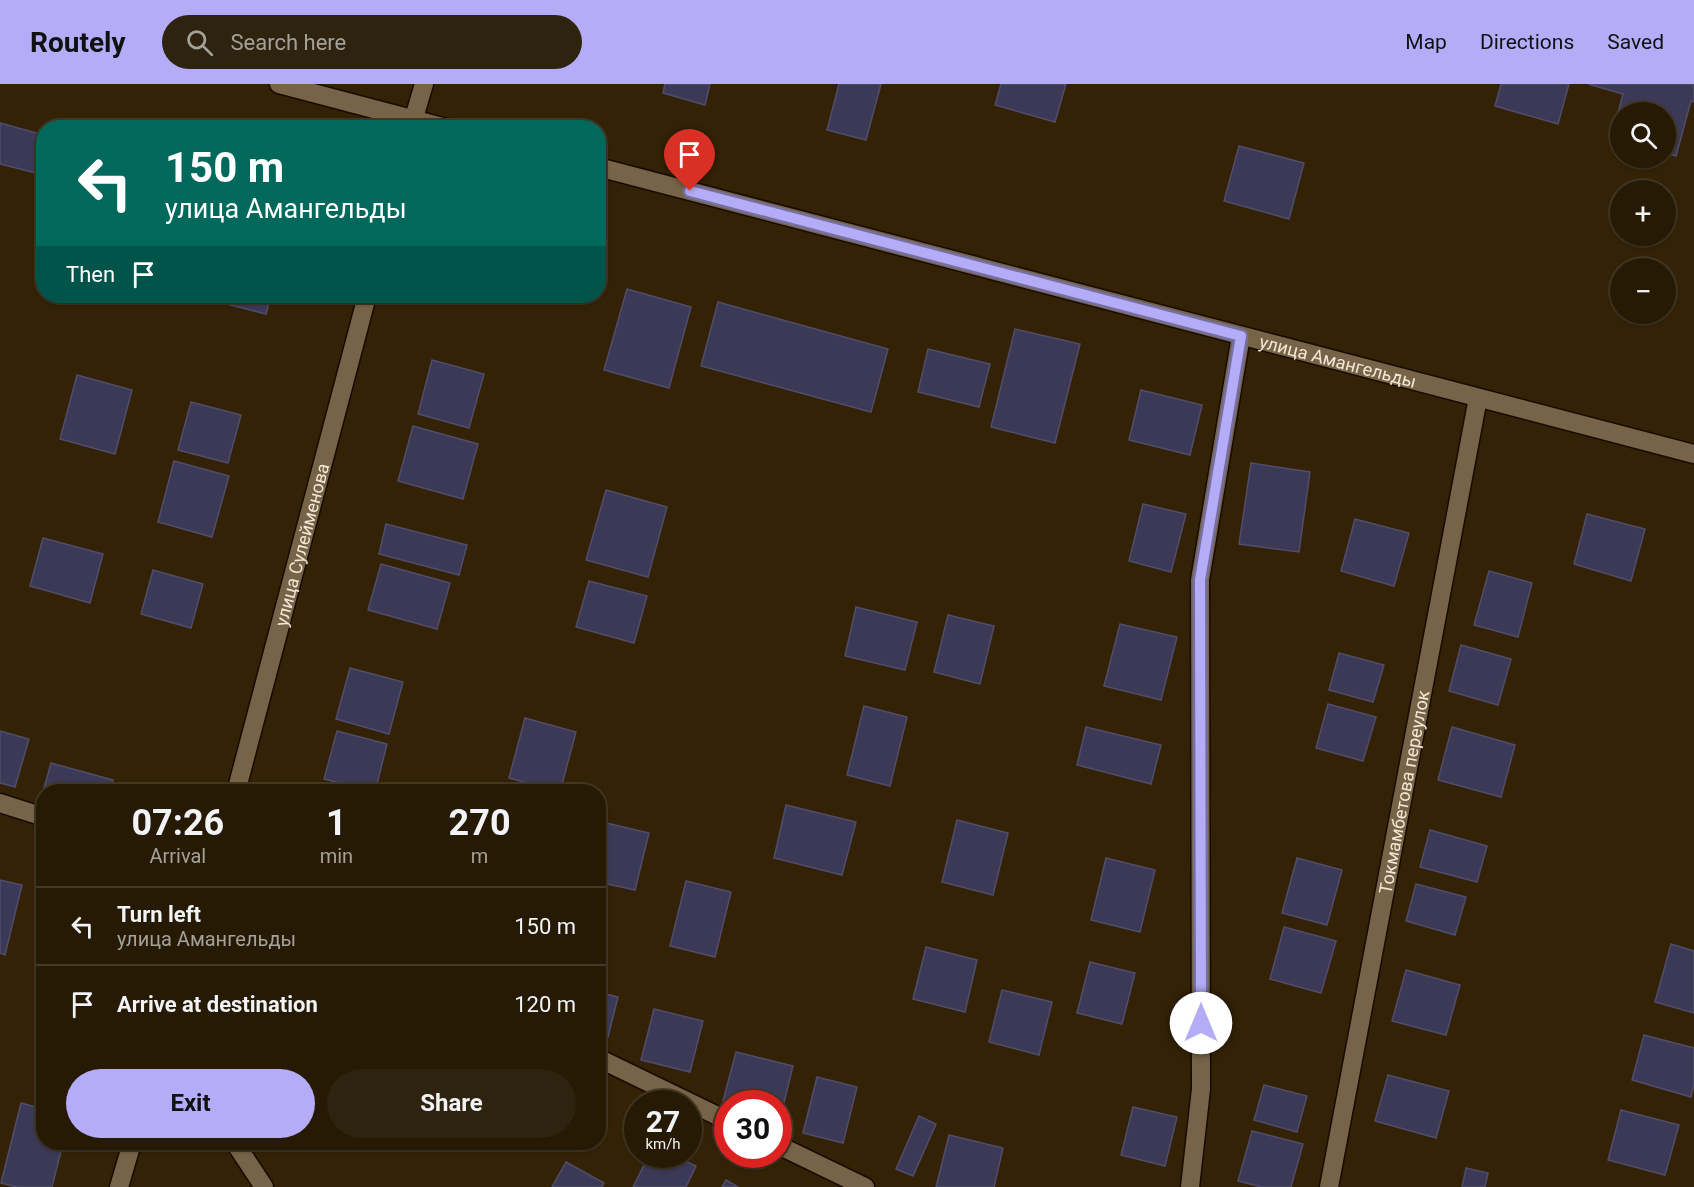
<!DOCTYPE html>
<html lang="en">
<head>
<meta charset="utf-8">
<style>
	body { margin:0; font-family:Roboto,sans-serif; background:#2e230e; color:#f1f3f6; height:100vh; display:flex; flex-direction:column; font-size:22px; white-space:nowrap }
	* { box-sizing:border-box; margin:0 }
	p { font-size:20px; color:#a4a19a }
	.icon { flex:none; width:33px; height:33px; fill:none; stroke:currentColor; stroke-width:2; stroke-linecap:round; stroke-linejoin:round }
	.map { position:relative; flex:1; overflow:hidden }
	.side { position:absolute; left:36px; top:700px; width:570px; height:366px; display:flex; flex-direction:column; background:#261a04; border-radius:24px; box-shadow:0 2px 4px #0004,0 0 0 2px #423826 }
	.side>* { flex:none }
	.guide { position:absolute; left:36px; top:36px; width:570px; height:183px; border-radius:24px; box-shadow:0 2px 4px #0004,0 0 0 2px #423826; background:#00695c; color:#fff; overflow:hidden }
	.buttons { position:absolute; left:1610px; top:18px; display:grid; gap:12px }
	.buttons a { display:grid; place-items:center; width:66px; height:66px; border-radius:50%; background:#261a04; box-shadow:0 2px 4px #0004,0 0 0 2px #423826; font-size:30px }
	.speed { position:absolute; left:624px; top:1006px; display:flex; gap:12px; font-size:30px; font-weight:700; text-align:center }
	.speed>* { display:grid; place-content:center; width:78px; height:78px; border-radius:50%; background:#261a04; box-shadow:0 2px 4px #0004,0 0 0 2px #423826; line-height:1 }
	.speed small { font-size:15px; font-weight:400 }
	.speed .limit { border:9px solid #d22; background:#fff; color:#111 }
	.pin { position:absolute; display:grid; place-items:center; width:51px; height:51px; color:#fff; margin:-62px -26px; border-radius:50% 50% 50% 0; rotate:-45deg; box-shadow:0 0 6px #0007 }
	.pin .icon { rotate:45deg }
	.me { position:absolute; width:66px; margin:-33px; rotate:0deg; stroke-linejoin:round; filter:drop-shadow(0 0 4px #0008) }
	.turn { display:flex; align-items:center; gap:21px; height:126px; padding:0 30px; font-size:27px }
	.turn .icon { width:78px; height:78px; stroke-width:2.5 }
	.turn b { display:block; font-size:42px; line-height:51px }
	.then { display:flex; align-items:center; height:57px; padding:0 30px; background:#0003; gap:12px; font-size:22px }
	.eta { display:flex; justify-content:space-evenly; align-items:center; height:102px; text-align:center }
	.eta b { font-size:36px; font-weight:700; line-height:42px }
	.cta { display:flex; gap:12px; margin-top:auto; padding:12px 30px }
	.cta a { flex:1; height:69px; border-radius:36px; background:#b5acf8; color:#111; font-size:24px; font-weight:700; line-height:69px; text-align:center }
	.cta a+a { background:#2e230e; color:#f1f3f6 }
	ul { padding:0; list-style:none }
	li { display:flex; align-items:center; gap:18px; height:78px; padding:0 30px; border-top:2px solid #423826 }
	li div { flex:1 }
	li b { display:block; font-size:22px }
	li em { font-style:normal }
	header { display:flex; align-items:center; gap:36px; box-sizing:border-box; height:84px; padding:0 30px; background:#b5acf8; color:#111 }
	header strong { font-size:28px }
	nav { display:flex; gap:33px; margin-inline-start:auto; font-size:21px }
	.search { width:420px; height:54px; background:#2e230e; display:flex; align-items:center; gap:15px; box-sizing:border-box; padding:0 21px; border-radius:33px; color:#a4a19a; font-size:22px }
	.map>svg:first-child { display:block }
	.building { fill:#3c3956; stroke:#504d6a; stroke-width:1.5 }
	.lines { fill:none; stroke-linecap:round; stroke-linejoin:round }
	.street-casing { stroke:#180b00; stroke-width:21 }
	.street { stroke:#776347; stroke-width:18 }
	.route-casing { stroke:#7670a1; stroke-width:15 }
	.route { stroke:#b5acf8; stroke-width:10 }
	.labels { text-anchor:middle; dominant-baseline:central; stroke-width:4.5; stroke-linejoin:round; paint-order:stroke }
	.street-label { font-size:18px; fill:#f3e7d7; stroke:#291800 }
</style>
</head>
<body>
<header>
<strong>Routely</strong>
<div class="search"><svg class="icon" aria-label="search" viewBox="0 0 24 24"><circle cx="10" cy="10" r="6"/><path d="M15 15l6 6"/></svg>Search here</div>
<nav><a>Map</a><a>Directions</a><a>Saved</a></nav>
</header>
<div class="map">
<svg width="1694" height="1103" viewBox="0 0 1694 1103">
	<rect width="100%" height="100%" fill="#332206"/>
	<g class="building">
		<polygon points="665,0 710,0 705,21 663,9"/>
		<polygon points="839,0 881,0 866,56 827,46"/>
		<polygon points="1001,0 1066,0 1055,38 995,21"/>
		<polygon points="1501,0 1569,0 1558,40 1495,22"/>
		<polygon points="1588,0 1694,0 1694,18 1691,17 1676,72 1665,69 1665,28 1620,28 1620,57 1611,54 1623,10"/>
		<polygon points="0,39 44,51 44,91 0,80"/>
		<polygon points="1239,62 1304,79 1289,135 1224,117"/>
		<polygon points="627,205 691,223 669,304 604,286"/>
		<polygon points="221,212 271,212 266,230 219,218"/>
		<polygon points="479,212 498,212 497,216"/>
		<polygon points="718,218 888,265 871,328 701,282"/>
		<polygon points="1015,245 1080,260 1055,359 991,343"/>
		<polygon points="928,265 990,280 979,323 918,308"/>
		<polygon points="432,276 484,290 469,344 418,330"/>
		<polygon points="77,291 132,306 115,370 60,355"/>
		<polygon points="1141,306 1202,321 1190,371 1129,356"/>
		<polygon points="191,318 241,331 228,379 178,366"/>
		<polygon points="413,342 478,360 463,415 398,397"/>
		<polygon points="174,377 229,392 212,453 158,438"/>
		<polygon points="1251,379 1310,388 1299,468 1239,460"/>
		<polygon points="606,406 667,423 648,493 586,476"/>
		<polygon points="1143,420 1186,430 1171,488 1129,477"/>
		<polygon points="1587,430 1645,445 1631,497 1574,480"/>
		<polygon points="1355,435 1409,449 1394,502 1341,487"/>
		<polygon points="386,440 467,461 459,491 379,470"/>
		<polygon points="43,454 103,470 90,519 30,502"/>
		<polygon points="381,480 450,499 437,545 368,526"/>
		<polygon points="153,486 203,500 191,544 141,530"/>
		<polygon points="1489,487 1532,499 1518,553 1474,541"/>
		<polygon points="589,497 647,512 634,559 576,543"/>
		<polygon points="856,523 917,538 905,586 845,572"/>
		<polygon points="948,531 994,542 980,600 934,588"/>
		<polygon points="1120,540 1177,553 1161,616 1104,602"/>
		<polygon points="1461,561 1511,575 1498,621 1449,607"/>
		<polygon points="1339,569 1384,581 1373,618 1329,606"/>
		<polygon points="350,584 403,598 389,650 336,635"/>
		<polygon points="1328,620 1376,633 1363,677 1316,664"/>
		<polygon points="864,622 907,633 890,702 847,691"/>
		<polygon points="525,634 576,648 560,708 509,694"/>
		<polygon points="1086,643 1161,661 1151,700 1077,681"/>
		<polygon points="1452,643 1515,661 1501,713 1438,696"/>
		<polygon points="0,647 29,655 15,703 0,699"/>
		<polygon points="337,647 387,660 375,708 324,695"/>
		<polygon points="51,679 113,696 109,708 44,708 44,723 39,722"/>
		<polygon points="786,721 856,738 842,791 774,774"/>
		<polygon points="957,736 1008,749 993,811 942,798"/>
		<polygon points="598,737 649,749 635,806 598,798"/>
		<polygon points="1430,746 1487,762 1477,798 1420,783"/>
		<polygon points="1106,774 1155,786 1140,848 1091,836"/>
		<polygon points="1297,774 1342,786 1327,841 1282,829"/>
		<polygon points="0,796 22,801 5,871 0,869"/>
		<polygon points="686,797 731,808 715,873 670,862"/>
		<polygon points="1416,800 1466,813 1455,851 1406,837"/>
		<polygon points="1284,843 1336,857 1321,909 1270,895"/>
		<polygon points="1671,860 1694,867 1694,929 1655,918"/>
		<polygon points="926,863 977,876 965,928 913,915"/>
		<polygon points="1090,878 1135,889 1122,940 1077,929"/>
		<polygon points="1406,886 1460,901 1446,951 1392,937"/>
		<polygon points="1002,906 1052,918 1039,971 989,958"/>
		<polygon points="598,908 618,913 608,953 598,950"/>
		<polygon points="654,925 703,937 690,988 641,976"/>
		<polygon points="1644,951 1694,964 1694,1000 1691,1013 1632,996"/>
		<polygon points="736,968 793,982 781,1031 778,1031 778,1020 723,1017"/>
		<polygon points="1388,991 1449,1007 1436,1054 1375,1037"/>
		<polygon points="817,993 857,1003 843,1059 803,1049"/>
		<polygon points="1264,1001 1307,1012 1297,1048 1254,1036"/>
		<polygon points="21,1019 44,1025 44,1059 63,1059 52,1103 17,1103 1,1099"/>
		<polygon points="1133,1023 1177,1033 1165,1082 1121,1071"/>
		<polygon points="1621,1026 1679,1041 1665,1091 1608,1076"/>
		<polygon points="919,1032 936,1040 913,1092 896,1085"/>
		<polygon points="1252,1047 1303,1060 1291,1103 1262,1103 1238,1097"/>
		<polygon points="949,1051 1003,1064 994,1103 936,1103"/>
		<polygon points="649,1071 674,1071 696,1082 686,1103 633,1103"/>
		<polygon points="566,1078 604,1099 602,1103 552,1103"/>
		<polygon points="1466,1084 1488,1089 1485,1103 1462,1103"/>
		<polygon points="726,1096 738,1103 722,1103"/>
	</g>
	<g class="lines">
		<defs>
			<g id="street">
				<polyline points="279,0 446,44"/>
				<polyline points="411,44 424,0"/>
				<path id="s1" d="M598 83 1694 370"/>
				<path id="s2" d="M236 708 367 212"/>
				<polyline points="0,719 44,733"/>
				<polyline points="598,974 728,1037"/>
				<polyline points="235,1059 264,1103"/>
				<polyline points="778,1061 865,1103"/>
				<polyline points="119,1103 132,1059"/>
				<polyline points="1190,1103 1201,1005 1200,496 1241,252"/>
				<path id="s3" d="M1329 1103 1478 314"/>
			</g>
		</defs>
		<use href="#street" class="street-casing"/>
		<use href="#street" class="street"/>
	</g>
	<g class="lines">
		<defs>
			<polyline id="route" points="690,107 1241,252 1200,496 1201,939"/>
		</defs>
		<use href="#route" class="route-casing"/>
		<use href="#route" class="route"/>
	</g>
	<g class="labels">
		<g class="street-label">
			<text stroke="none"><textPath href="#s1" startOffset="765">улица Амангельды</textPath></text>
			<text stroke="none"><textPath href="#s2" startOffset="256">улица Сулейменова</textPath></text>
			<text stroke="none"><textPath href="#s3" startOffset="402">Токмамбетова переулок</textPath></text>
		</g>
	</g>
</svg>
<div class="buttons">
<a><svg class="icon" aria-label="search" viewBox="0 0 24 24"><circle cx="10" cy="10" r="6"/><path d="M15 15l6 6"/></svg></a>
<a>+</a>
<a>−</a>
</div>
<div class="speed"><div>27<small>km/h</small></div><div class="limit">30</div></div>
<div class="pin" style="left:690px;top:107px;background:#d93025"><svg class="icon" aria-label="arrive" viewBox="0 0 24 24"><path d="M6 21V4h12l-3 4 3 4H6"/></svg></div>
<svg class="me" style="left:1201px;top:939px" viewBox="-20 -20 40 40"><circle r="19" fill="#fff"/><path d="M0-13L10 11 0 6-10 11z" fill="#b5acf8"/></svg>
<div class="guide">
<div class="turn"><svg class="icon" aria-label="left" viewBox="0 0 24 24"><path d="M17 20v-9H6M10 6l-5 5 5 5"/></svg><div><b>150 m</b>улица Амангельды</div></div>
<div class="then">Then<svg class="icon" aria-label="arrive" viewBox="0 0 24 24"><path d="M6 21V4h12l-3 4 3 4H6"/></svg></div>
</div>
<section class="side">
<div class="eta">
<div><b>07:26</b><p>Arrival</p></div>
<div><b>1</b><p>min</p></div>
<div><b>270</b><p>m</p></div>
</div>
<ul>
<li><svg class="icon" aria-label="left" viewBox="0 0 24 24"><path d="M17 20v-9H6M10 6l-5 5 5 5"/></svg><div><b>Turn left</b><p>улица Амангельды</p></div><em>150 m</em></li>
<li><svg class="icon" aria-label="arrive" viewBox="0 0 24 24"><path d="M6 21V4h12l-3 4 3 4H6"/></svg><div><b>Arrive at destination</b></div><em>120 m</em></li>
</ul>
<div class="cta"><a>Exit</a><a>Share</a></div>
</section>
</div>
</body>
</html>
